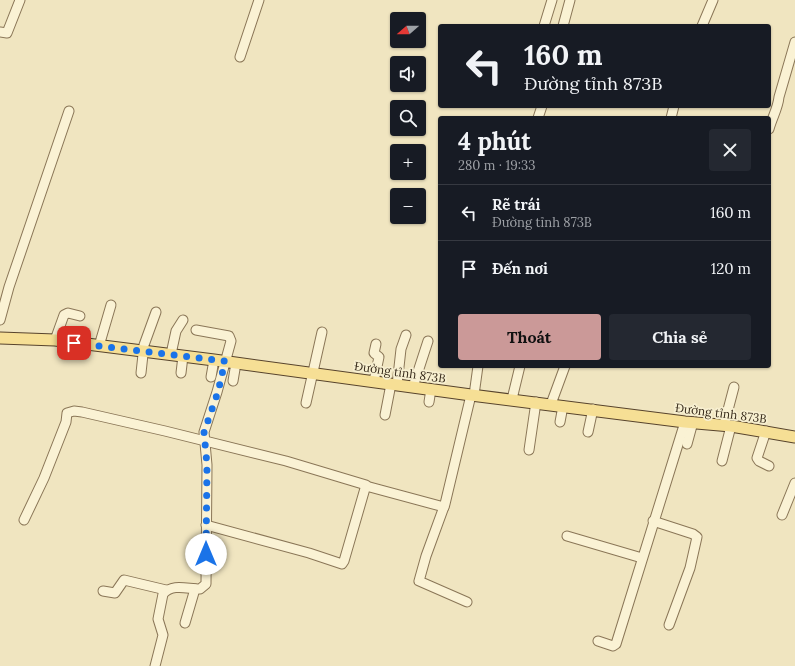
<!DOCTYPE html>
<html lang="vi">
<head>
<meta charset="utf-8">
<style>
	body { margin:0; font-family:Lora,serif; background:#242831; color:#f1f3f6; height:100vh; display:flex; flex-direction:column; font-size:15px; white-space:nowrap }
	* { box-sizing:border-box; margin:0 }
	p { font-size:13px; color:#9ea1a6 }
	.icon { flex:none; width:22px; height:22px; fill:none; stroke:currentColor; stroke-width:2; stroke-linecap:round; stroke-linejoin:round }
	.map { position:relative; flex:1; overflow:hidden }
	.sheet { position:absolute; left:438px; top:116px; width:333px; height:252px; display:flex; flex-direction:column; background:#171b24; border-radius:4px; box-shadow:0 1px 3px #0004 }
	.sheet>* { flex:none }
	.hud { position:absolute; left:438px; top:24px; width:333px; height:84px; border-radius:4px; box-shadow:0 1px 3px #0004; background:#171b24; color:#f1f3f6; overflow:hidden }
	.needle { width:26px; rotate:250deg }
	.buttons { position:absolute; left:390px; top:12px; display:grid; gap:8px }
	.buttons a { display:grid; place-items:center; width:36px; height:36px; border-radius:4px; background:#171b24; box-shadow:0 1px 3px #0004; font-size:20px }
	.pin { position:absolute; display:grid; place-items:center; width:34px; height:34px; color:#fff; margin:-17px; border-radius:8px; box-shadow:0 2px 6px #0006 }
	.me { position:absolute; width:44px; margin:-22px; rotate:0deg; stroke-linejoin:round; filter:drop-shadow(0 0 3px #0008) }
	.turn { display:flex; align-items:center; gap:14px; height:84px; padding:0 20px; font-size:18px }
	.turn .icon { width:52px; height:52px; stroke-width:2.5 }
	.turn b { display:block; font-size:28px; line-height:34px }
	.round { display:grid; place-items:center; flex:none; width:42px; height:42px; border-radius:4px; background:#242831 }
	.headline { display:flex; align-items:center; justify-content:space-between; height:68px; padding:0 20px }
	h1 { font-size:24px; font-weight:700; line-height:30px }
	.button { display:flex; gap:8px; margin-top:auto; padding:8px 20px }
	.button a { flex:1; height:46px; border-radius:4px; background:#cb9998; color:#111; font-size:16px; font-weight:700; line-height:46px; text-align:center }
	.button a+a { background:#242831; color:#f1f3f6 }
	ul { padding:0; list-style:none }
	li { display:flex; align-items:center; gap:12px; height:56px; padding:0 20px; border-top:1px solid #363941 }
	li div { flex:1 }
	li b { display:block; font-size:15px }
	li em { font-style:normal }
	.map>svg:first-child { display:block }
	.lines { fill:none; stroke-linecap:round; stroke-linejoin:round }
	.minor-casing { stroke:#8a7657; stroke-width:11 }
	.major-casing { stroke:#57432c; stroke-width:13 }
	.minor { stroke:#faf2d4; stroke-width:9 }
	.major { stroke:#f6df95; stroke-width:11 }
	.route { stroke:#1a73e8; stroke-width:7; stroke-dasharray:0 12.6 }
	.labels { text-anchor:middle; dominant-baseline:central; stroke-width:3.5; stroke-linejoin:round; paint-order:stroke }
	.street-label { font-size:12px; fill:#392c1c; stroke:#f7efd0 }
</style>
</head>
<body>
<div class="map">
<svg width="795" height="666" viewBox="0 0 795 666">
	<rect width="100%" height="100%" fill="#f0e5c0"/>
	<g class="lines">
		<defs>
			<g id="minor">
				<polyline points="544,26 552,0"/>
				<polyline points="563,26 570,0"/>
				<polyline points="702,26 713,0"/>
				<polyline points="0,32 7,33 20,0"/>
				<polyline points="240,57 259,0"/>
				<polyline points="538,118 542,106"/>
				<polyline points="671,118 674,106"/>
				<path d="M769 129C772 118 778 108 779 97L795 42"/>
				<polyline points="0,320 9,287 69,111"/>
				<polyline points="55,340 64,315 68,313 80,316"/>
				<polyline points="99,346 111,305"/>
				<polyline points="171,354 176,331 183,320"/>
				<polyline points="141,373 144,345 156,312"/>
				<polyline points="181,373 183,356"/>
				<polyline points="211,377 214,360"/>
				<polyline points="233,381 236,363"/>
				<polyline points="374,381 379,357 374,353 376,344"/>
				<polyline points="397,385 401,349 406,335"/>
				<polyline points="413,387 428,341"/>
				<polyline points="474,395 478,366"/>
				<polyline points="512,399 520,366"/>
				<polyline points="429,402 431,389"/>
				<polyline points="306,403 322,332"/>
				<polyline points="551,404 565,366"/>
				<polyline points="385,415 391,384"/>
				<polyline points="560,422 563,406"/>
				<polyline points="724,425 734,387"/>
				<polyline points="766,431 757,458 759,461 769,466"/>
				<polyline points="588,432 593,409"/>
				<polyline points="687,444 693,422"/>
				<polyline points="529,450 536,402"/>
				<polyline points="722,461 731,426"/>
				<polyline points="366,486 444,507"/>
				<polyline points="782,515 795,483"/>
				<polyline points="24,520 44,478 66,422 67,413 74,411 82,412 165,431 286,461 366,485 344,561 342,564 309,553 206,525"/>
				<polyline points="653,521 693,534 697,537 690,568 669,625"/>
				<polyline points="567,536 642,558"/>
				<polyline points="103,591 115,593 124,580 166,590"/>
				<polyline points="467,602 419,581 426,556 445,504 471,395"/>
				<polyline points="185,623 195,589"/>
				<polyline points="598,641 613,646 616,644 685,422"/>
				<path d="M155 666 163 635 158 619 163 594C173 583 187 589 200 589L206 584 207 465 204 432 217 392 231 341 229 336 196 330"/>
			</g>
			<polyline id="major" points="0,338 55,340 214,360 471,395 685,422 731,426 795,437"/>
		</defs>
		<use href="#minor" class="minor-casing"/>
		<use href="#major" class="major-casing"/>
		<use href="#minor" class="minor"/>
		<use href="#major" class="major"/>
	</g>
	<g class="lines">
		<polyline class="route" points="74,343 225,361 218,392 204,432 207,465 206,554"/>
	</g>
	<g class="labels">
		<g class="street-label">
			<text transform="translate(400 372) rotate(8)">Đường tỉnh 873B</text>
			<text transform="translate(721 413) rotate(7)">Đường tỉnh 873B</text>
		</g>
	</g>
</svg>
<div class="buttons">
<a><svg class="needle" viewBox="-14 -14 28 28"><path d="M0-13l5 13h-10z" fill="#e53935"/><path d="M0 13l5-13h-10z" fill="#9ea1a6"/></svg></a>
<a><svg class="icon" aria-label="sound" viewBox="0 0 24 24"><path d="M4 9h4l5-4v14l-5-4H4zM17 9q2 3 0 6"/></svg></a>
<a><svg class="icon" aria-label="search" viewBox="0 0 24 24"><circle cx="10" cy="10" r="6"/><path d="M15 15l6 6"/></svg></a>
<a>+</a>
<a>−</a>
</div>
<div class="pin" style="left:74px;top:343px;background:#d93025"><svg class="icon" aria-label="arrive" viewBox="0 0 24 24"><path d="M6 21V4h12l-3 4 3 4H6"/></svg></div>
<svg class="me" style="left:206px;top:554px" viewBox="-20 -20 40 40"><circle r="19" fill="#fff"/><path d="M0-13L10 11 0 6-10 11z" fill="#1a73e8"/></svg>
<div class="hud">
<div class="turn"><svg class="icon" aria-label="left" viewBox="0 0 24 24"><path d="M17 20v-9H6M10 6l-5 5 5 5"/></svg><div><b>160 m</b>Đường tỉnh 873B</div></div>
</div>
<section class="sheet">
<div class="headline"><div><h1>4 phút</h1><p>280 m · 19:33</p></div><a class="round"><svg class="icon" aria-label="close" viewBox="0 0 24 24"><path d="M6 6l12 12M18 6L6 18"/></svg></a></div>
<ul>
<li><svg class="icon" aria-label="left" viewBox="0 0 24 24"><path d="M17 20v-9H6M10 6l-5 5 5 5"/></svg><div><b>Rẽ trái</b><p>Đường tỉnh 873B</p></div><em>160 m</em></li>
<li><svg class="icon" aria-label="arrive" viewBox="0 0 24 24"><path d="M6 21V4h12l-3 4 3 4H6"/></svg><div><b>Đến nơi</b></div><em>120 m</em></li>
</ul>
<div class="button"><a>Thoát</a><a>Chia sẻ</a></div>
</section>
</div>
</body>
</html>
